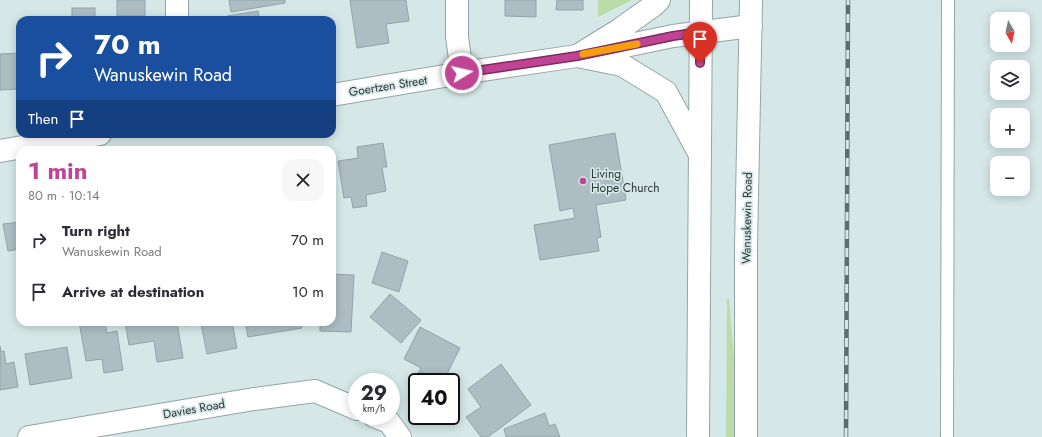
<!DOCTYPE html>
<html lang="en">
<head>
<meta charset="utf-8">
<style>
	body { margin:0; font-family:Jost,sans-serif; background:#f7f7f7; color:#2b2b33; height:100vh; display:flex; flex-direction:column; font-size:15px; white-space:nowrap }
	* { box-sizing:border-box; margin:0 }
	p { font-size:13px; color:#7c7c81 }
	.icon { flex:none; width:22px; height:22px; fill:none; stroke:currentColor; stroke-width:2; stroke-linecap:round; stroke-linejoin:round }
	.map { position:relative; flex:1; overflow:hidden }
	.drawer { position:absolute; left:16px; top:146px; width:320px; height:180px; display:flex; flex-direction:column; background:#fff; border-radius:12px; box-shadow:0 2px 10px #0003 }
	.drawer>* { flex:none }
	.top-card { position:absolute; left:16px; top:16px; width:320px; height:122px; border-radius:12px; box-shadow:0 2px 10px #0003; background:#1a4fa0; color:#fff; overflow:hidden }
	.needle { width:26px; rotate:171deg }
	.fabs { position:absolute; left:990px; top:12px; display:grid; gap:8px }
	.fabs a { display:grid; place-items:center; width:40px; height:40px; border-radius:8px; background:#fff; box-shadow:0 2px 10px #0003; font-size:20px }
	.speed { position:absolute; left:348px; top:373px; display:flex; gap:8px; font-size:20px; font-weight:700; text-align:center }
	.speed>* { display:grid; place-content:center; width:52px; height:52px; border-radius:50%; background:#fff; box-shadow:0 2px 10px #0003; line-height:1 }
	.speed small { font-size:10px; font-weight:400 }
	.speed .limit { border:2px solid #111; border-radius:6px; background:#fff; color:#111 }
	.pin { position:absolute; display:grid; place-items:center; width:34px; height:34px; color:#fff; margin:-41px -17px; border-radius:50% 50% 50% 0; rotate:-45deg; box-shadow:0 0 4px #0007 }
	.pin .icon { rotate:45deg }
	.me { position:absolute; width:44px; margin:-22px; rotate:81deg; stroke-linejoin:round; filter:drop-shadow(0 0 3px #0008) }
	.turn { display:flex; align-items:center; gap:14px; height:84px; padding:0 12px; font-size:18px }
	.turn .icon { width:52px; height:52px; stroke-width:2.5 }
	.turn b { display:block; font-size:28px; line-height:34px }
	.then { display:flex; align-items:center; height:38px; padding:0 12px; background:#0003; gap:8px; font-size:15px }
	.round { display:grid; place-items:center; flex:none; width:42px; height:42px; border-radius:12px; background:#f7f7f7 }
	.headline { display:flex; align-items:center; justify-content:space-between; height:68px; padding:0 12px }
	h1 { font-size:24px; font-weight:700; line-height:30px; color:#c04494 }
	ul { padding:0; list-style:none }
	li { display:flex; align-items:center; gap:12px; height:52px; padding:0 12px }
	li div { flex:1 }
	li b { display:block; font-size:15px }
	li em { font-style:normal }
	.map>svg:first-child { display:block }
	.green { fill:#b9dca9 }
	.building { fill:#adbdc3; stroke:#94a3aa }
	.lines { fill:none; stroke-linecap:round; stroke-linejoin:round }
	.service-casing { stroke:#94a5a5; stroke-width:14 }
	.minor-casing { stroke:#94a5a5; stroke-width:24 }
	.tertiary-casing { stroke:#94a5a5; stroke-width:24 }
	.secondary-casing { stroke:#94a5a5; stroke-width:24 }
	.service { stroke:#fff; stroke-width:12 }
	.minor { stroke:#fff; stroke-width:22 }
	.tertiary { stroke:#fff; stroke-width:22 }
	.secondary { stroke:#fff; stroke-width:22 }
	.rail-casing { stroke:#616c6c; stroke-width:4.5 }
	.rail { stroke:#d5e7e7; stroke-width:3; stroke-dasharray:9; stroke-linecap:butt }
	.route-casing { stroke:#7d2c60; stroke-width:10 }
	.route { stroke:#c04494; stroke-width:7 }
	.slow { stroke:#f59e0b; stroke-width:7 }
	.poi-dot { fill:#c04494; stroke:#d5e7e7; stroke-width:1.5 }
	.labels { text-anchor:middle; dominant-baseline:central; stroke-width:3.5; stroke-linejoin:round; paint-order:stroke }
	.street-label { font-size:12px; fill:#2e3535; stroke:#d5e7e7 }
	.poi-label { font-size:12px; fill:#2e3535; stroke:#d5e7e7; text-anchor:start }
</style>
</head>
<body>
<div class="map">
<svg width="1042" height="437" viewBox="0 0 1042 437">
	<rect width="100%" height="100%" fill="#d5e7e7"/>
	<g class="green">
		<polygon points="598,0 632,0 598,17"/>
		<polygon points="727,299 729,299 735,369 736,437 726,437"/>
	</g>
	<g class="building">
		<rect x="117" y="0" width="28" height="16"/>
		<polygon points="229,0 285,0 285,3 231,12"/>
		<polygon points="350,0 406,0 409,21 386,24 389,43 357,48"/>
		<polygon points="505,0 536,0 536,17 505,16"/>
		<polygon points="557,0 583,0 583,10 556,10"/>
		<rect x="72" y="8" width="23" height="12"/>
		<polygon points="258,11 260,20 227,20 227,16"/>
		<polygon points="20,53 20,89 0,90 0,54"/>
		<polygon points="615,133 626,200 596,205 601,237 597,238 599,251 540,260 534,225 575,218 573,208 560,211 549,145"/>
		<polygon points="383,143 387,167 382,167 386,191 366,195 367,206 353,208 351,197 344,198 338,161 358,158 357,147"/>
		<polygon points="20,222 20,249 8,251 3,224"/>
		<polygon points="382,252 408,261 399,292 372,283"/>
		<polygon points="332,274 354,275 351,332 320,331 320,322 332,322"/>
		<polygon points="390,294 421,320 401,343 370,317"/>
		<polygon points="79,322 105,322 107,333 117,331 123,370 104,373 102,359 86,361"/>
		<polygon points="125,322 177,322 183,358 157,362 154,341 129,345"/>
		<polygon points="184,322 232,322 237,348 207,354 201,324 185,326"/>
		<polygon points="245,322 301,322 302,328 248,337"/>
		<polygon points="420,327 460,348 443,382 417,383 414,381 421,368 404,359"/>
		<polygon points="0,346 1,352 4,351 6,364 14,362 18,387 0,390"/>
		<polygon points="67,347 72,378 30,385 25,354"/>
		<polygon points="501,364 531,405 488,437 481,437 466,417 481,407 468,389"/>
		<polygon points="545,413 549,426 555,424 560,437 506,437 504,429"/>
	</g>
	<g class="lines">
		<defs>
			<polyline id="service" points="947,437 948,0"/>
			<g id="minor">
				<polyline points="457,0 457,37 462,73"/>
				<polyline points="177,20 177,0"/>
				<polyline points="374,416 389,422 400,437"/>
				<polyline points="29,437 254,399 315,391 357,409"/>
			</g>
			<g id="tertiary">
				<polyline points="332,95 462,73 577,56 673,36 751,26"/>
				<polyline points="0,151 100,134"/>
			</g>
			<g id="secondary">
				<polyline points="577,56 622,65 666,92 698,151"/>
				<polyline points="577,56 619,30 654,5 659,0"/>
				<polyline points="698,437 701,0"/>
				<polyline points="746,437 746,246 751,0"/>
			</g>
		</defs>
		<use href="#service" class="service-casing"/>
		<use href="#minor" class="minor-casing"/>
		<use href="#tertiary" class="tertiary-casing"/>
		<use href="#secondary" class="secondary-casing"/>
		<use href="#service" class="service"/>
		<use href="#minor" class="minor"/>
		<use href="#tertiary" class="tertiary"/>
		<use href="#secondary" class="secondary"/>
		<defs>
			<polyline id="rail" points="846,437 848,0"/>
		</defs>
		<use href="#rail" class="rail-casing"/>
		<use href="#rail" class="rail"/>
	</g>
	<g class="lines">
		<defs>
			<polyline id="route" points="462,73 577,56 673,36 700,32 700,63"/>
		</defs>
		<use href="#route" class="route-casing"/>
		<use href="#route" class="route"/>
		<polyline class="slow" points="583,54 637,44"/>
	</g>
	<circle class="poi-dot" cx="583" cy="181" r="4"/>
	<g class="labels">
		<g class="street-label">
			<text transform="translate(388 86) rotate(-9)">Goertzen Street</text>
			<text transform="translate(747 218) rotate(-89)">Wanuskewin Road</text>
			<text transform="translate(194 409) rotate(-10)">Davies Road</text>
		</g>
		<g class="poi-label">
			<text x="591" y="174">Living<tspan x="591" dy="14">Hope Church</tspan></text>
		</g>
	</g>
</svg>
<div class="fabs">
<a><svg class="needle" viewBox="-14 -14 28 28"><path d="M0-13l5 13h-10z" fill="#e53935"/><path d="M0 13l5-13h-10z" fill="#7c7c81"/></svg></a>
<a><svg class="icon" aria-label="layers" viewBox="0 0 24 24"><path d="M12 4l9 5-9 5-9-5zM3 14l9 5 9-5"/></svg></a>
<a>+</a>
<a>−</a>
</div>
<div class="speed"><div>29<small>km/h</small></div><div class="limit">40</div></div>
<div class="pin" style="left:700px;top:63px;background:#d93025"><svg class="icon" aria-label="arrive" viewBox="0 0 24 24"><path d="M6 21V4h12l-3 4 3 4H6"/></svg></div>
<svg class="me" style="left:462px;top:73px" viewBox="-20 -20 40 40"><circle r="17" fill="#c04494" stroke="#fff" stroke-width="3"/><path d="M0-11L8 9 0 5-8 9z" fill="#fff"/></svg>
<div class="top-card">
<div class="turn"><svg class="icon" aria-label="right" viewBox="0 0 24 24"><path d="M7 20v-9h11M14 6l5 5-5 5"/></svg><div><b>70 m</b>Wanuskewin Road</div></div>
<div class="then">Then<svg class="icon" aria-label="arrive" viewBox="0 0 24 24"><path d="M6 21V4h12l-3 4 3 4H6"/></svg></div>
</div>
<section class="drawer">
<div class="headline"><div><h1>1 min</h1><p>80 m · 10:14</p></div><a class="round"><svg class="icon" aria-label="close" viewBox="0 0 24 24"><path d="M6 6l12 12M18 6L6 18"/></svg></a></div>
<ul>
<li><svg class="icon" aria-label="right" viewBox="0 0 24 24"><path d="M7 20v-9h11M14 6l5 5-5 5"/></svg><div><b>Turn right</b><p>Wanuskewin Road</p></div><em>70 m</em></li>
<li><svg class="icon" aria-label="arrive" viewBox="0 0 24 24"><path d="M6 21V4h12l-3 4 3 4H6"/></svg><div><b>Arrive at destination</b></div><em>10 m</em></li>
</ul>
</section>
</div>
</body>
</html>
